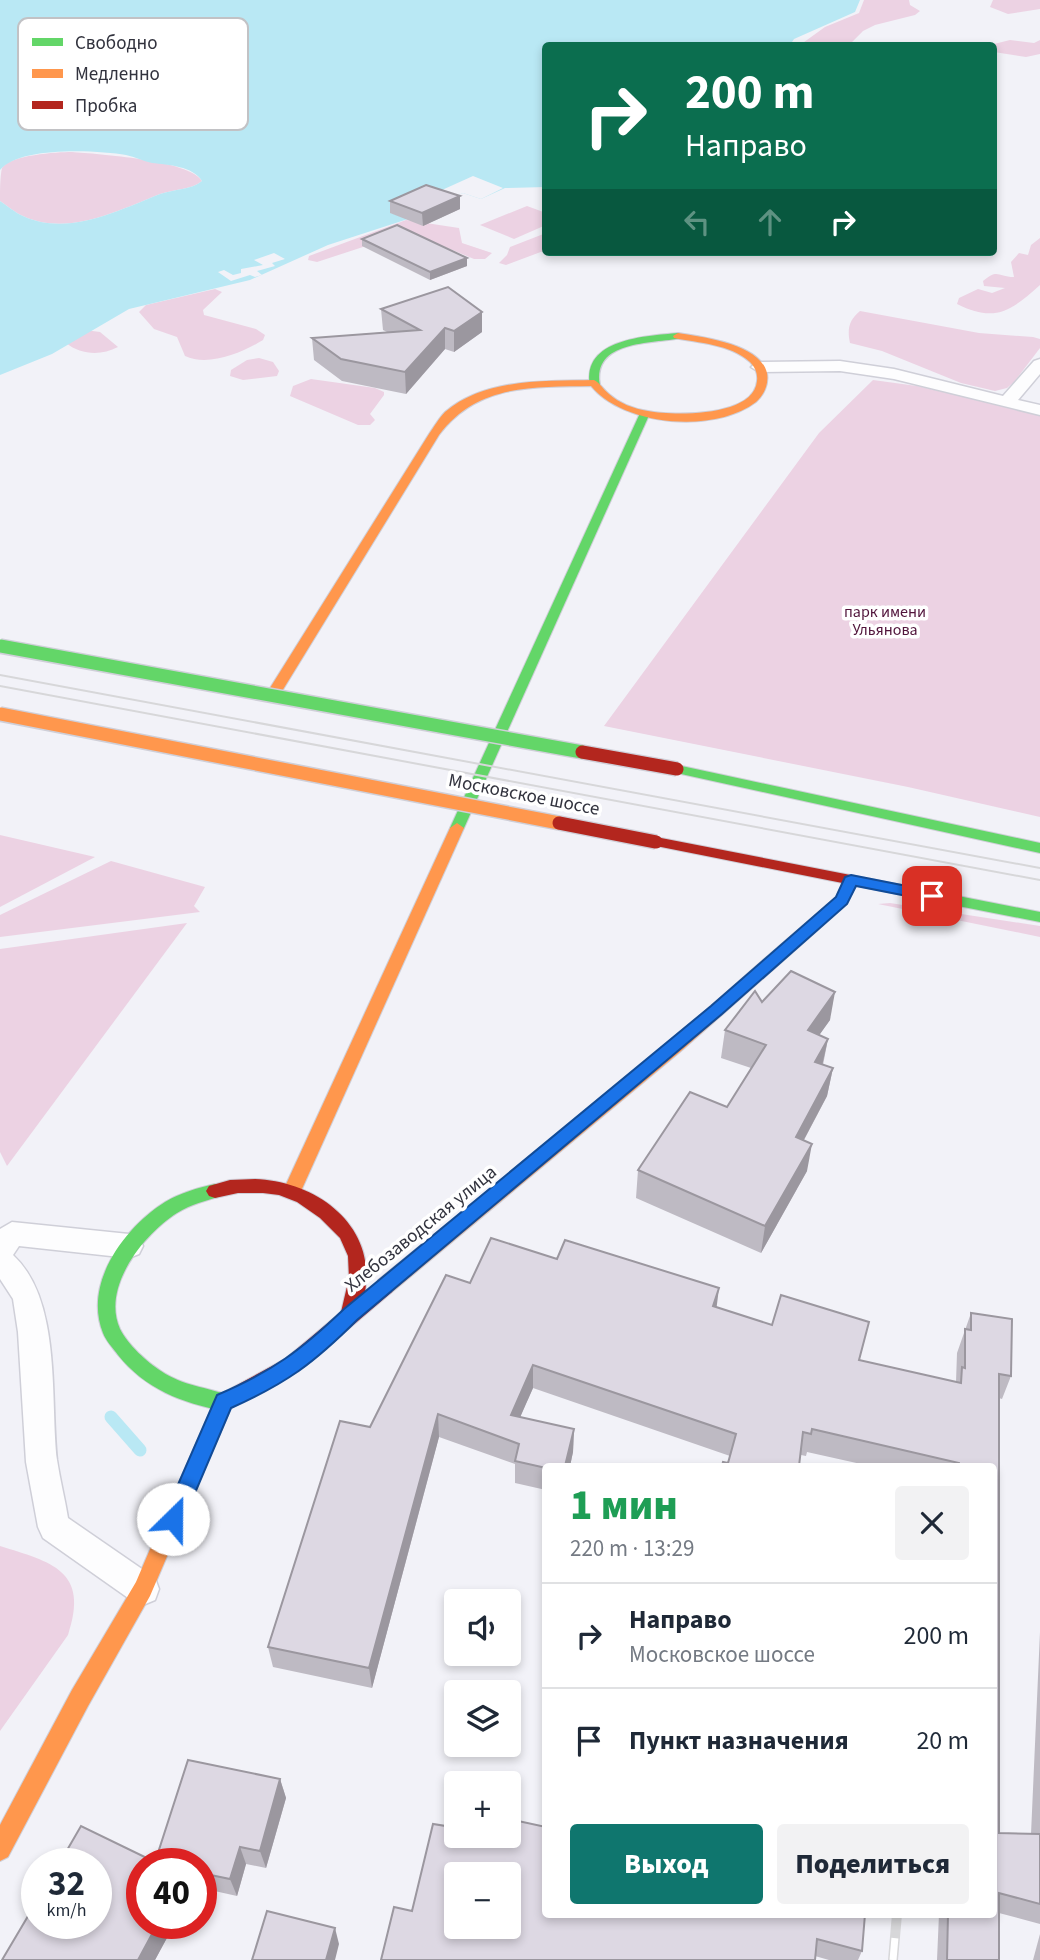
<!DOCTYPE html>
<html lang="ru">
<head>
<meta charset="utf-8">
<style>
	body { margin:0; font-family:"Source Sans 3",sans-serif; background:#f2f2f3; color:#1f2937; height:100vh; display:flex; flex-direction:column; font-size:26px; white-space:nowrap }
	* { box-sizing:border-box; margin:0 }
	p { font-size:23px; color:#747a83 }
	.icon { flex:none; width:38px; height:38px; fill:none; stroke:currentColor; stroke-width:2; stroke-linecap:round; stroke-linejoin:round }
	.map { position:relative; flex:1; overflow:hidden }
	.sheet { position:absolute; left:542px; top:1463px; width:455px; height:455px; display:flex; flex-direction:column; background:#fff; border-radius:7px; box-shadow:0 4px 10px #0003 }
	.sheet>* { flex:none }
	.hud { position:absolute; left:542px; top:42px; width:455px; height:214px; border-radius:7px; box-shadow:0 4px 10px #0003; background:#0b6e4f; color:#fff; overflow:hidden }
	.tools { position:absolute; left:444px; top:1589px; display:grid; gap:14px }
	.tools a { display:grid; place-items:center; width:77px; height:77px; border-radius:7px; background:#fff; box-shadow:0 4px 10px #0003; font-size:35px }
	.speed { position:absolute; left:21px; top:1848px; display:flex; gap:14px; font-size:35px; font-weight:700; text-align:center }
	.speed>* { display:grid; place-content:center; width:91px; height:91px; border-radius:50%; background:#fff; box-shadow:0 4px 10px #0003; line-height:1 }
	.speed small { font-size:18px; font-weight:400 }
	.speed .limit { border:10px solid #d22; background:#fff; color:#111 }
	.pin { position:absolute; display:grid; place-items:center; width:60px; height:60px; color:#fff; margin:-30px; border-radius:14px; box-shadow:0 4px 10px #0006 }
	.me { position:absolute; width:77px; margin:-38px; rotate:23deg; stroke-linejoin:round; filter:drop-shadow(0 0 5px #0008) }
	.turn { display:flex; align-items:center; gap:24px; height:147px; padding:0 28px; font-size:32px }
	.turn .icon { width:91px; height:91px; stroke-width:2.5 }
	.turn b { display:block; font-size:49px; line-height:60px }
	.lanes { display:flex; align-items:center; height:66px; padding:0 28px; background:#0003; justify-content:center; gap:35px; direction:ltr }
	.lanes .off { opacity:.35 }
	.round { display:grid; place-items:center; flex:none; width:74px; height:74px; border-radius:7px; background:#f2f2f3 }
	.head { display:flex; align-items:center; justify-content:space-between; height:119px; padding:0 28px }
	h1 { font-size:42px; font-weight:800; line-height:52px; color:#1e9e55 }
	.cta { display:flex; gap:14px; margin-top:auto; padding:14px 28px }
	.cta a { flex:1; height:80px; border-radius:7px; background:#0f766e; color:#fff; font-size:28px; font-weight:800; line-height:80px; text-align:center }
	.cta a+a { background:#f2f2f3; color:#1f2937 }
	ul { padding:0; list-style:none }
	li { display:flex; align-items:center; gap:21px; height:105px; padding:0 28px; border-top:2px solid #e0e1e3 }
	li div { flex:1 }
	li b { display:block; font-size:26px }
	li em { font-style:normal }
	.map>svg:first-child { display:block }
	.green { fill:#ecd2e3 }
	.water { fill:#b9e8f4 }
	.pier { fill:#f2f2f8 }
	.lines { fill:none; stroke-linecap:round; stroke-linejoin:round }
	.stream { stroke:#b9e8f4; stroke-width:13 }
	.street-casing { stroke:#cfcfd8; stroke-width:3 }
	.fast-casing { stroke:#cfcfd8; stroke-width:2 }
	.slow-casing { stroke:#cfcfd8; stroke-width:2 }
	.jam-casing { stroke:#cfcfd8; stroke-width:2 }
	.street { fill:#fdfdfe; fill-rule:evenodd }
	.fast { fill:#63d668; fill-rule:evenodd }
	.slow { fill:#ff974d; fill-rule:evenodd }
	.jam { fill:#b3261e; fill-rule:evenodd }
	.tram { stroke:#d7d7d9; stroke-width:2 }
	.rail-casing { stroke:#d7d7d9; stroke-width:10 }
	.rail { stroke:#fff; stroke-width:7; stroke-dasharray:22; stroke-linecap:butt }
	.fast-bridge-casing { stroke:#cfcfd8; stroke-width:16; stroke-linecap:butt }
	.slow-bridge-casing { stroke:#cfcfd8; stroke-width:16; stroke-linecap:butt }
	.jam-bridge-casing { stroke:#cfcfd8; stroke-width:16; stroke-linecap:butt }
	.fast-bridge { stroke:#63d668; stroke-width:13 }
	.slow-bridge { stroke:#ff974d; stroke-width:13 }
	.jam-bridge { stroke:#b3261e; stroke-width:13 }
	.wall { fill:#bebac3 }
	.shaded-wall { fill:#9b979f }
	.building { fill:#ddd8e3; stroke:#9b979f; stroke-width:2; fill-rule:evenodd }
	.route { fill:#1a73e8; stroke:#114b97; stroke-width:2 }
	.labels { text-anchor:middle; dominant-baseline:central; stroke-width:7; stroke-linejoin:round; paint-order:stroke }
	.far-park-label { font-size:16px; fill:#51143b; stroke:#fff }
	.street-label { font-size:19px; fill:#32333e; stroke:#fff }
	.key { fill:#fff; stroke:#c2c2c5; stroke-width:2 }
	.key-label { font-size:19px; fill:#32333e }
</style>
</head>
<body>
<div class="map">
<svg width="1040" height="1960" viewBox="0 0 1040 1960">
	<rect width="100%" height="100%" fill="#f2f2f8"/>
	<g class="green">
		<polygon points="864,0 909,0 910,5 920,11 915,15 875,25 863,31 849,45 800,45 825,27 859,13"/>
		<polygon points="993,0 1040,0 1040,9 1008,14 990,7"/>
		<polygon points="1010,40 1034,43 1040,40 1040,54 1026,57 994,52 994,44"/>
		<path d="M72 152C97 154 190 160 202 181 191 190 174 189 160 194 119 210 68 237 23 216 14 212 8 206 0 201 0 192 0 176 2 168 10 155 57 152 72 152Z"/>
		<polygon points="527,206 546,213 546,225 514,239 480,225"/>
		<polygon points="406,220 459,228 462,243 492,253 485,259 474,259 409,232 317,262 308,260 309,256"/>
		<polygon points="546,233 546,250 506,265 499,263 507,255 510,247"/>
		<path d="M1040 238V285C1011 311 995 323 957 304L959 298 978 289 992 293 1005 288 984 286 983 281C998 268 998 277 1014 277L1011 262 1019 253 1028 255 1031 245Z"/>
		<path d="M215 289 222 292 203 310 204 315 256 329 265 335 263 340C242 353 208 367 185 356L177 337 154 329 139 312 146 305Z"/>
		<path d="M860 311 979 333 1033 337 1040 339V348L1014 382 1007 388 995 391 961 383 882 351 850 343C847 329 849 320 860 311Z"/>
		<path d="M85 330 100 332 118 347C101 356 81 355 66 343Z"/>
		<polygon points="259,358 273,362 279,371 277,376 243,380 230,376 231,370 247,360"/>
		<polygon points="311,379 375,388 384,392 384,395 370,414 375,420 370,425 358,425 290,396 293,386"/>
		<polygon points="873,380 917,386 1040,414 1040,817 908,787 604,726 819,433"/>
		<polygon points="0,835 95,857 0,907"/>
		<polygon points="111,861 205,887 194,906 200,912 0,937 0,915"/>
		<polygon points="890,903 1040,926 1040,937 878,904"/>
		<polygon points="187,923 7,1166 0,1152 0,949"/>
		<path d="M0 1546C51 1562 90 1570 68 1635L0 1731Z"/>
	</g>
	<path class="water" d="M0 0H860L855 12 794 39 790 45 546 46V187L505 188 481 199 463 193 408 219 328 245 250 280 129 309 52 354 0 375V201C8 206 14 212 23 216 68 237 119 210 160 194 174 189 191 190 202 181 193 166 168 165 152 163 143 161 135 157 126 155 97 150 19 146 0 170Z"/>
	<g class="pier">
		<polygon points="473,176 503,188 481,199 463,193 408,219 391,213"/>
		<polygon points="274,253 285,259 272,263 275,266 257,271 262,275 255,277 250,275 231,281 218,272 224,270 233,275 241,273 241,269 263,265 254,260"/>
	</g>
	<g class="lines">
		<polyline class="stream" points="111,1417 140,1450"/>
		<defs>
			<g id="street">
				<polygon points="1040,359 1040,374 1018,400 1040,405 1040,415 894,379 840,371 759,372 751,367 759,362 840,361 894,369 1003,396 1034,361"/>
				<path d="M12 1222 129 1234 139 1238 143 1246 139 1254 129 1258 19 1246 13 1255C62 1300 50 1399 57 1460 60 1480 65 1499 68 1518L155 1578 159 1589 155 1600 143 1605 131 1600 43 1538 38 1527 26 1462 18 1332 13 1299 0 1279V1229Z"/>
			</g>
			<g id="fast">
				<path d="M678 333 683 336 682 338C651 344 592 340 600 385L595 388 590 385C582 339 645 336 678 333Z"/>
				<polygon points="641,411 650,413 464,828 457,833 452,831 450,828"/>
				<polygon points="677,765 1040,843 1040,853 672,772 670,769 672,766"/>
				<polygon points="851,875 858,880 847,904 775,968 763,968 761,964 763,960 836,897 846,876"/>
				<polygon points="953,895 1040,912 1040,922 948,904 945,900 948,896"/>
				<path d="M215 1184 221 1186 224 1191 221 1196C206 1201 191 1204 177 1213 144 1234 101 1287 120 1329 128 1345 147 1362 161 1371 183 1386 207 1387 231 1396L234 1402 231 1408 224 1411C182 1403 145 1389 118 1355 113 1348 106 1341 103 1333 83 1283 125 1227 165 1202 180 1193 197 1188 215 1184Z"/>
			</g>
			<g id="slow">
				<path d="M678 333C703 337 760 344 767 373 769 384 764 395 756 402 714 434 624 426 591 386 532 387 477 384 439 435L279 696 277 699H267L265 696 429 434C434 427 439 418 445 412 485 378 545 381 594 380 600 383 603 389 609 394 619 403 634 409 648 411 673 416 754 417 757 381 758 374 755 367 750 362 730 344 699 343 674 338L673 336Z"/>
				<polygon points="457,823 464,828 301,1191 298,1196 292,1198 286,1196 283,1191 450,828"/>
				<polygon points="769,958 777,964 775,968 681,1051 392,1292 385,1294 378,1292 376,1286 378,1280 669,1043 763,960"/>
				<polygon points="176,1502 183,1505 186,1512 150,1596 88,1706 8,1857 0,1861 0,1825 72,1690 136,1582 169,1505"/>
			</g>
			<g id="jam">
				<polygon points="656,837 953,895 961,900 953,905 651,845 649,842 651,839"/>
				<path d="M255 1179C316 1181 377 1225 365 1292L385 1278 392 1280 394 1286 392 1292 299 1371 231 1408 183 1519 176 1522 169 1519 166 1512 217 1396 285 1359 341 1312 349 1278 348 1256 340 1238 320 1218 297 1202 279 1195 263 1193H238L215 1198 209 1196 206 1191 209 1186 230 1180Z"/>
			</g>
		</defs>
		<use href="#street" class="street-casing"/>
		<use href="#fast" class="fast-casing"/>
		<use href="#slow" class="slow-casing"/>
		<use href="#jam" class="jam-casing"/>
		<use href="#street" class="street"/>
		<use href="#fast" class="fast"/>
		<use href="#slow" class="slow"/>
		<use href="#jam" class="jam"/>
		<g class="tram">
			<polyline points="0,675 1040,868"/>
			<polyline points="0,686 1040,880"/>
		</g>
		<defs>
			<polyline id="rail" points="893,1960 897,1914"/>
		</defs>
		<use href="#rail" class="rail-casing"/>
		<use href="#rail" class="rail"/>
		<defs>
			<polyline id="fast-bridge" points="0,646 582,752"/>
			<polyline id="slow-bridge" points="0,714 559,823"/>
			<g id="jam-bridge">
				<polyline points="582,752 677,769"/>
				<polyline points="559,823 656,842"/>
			</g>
		</defs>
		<use href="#fast-bridge" class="fast-bridge-casing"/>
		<use href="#slow-bridge" class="slow-bridge-casing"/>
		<use href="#jam-bridge" class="jam-bridge-casing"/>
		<use href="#fast-bridge" class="fast-bridge"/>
		<use href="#slow-bridge" class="slow-bridge"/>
		<use href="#jam-bridge" class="jam-bridge"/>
	</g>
	<g class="wall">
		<polygon points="390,201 460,209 423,226 390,213"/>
		<polygon points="362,239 467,266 430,280 362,246"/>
		<polygon points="381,309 482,312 482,332 454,352 445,349 406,394 342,381 314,360 312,338 387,332 383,330"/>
		<polygon points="762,1002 830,1020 819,1035 828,1039 823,1065 833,1068 827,1096 804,1140 807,1171 761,1253 636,1198 638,1170 727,1107 751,1068 721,1058 725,1030"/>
		<polygon points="557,1259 717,1307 859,1360 956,1382 957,1353 971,1313 1011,1376 1002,1399 999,1398 999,1833 1031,1834 1040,1632 1040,1924 999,1913 999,1960 937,1960 939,1914 994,1914 994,1466 870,1466 807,1452 806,1456 801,1455 728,1463 730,1456 533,1388 520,1417 574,1429 573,1452 570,1466 546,1466 546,1490 515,1483 515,1464 439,1437 372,1688 273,1667 268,1647 370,1427 470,1283"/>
		<polygon points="188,1760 280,1779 286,1798 266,1868 246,1864 237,1896 201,1888 201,1864 142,1864 142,1923 175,1923 155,1960 2,1960 37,1901 37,1923 96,1923 96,1864 59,1864 81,1826 155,1862"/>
		<polygon points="457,1836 865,1914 862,1951 858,1960 829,1960 815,1956 412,1911"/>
		<polygon points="1040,1934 1040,1960 1033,1960"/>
	</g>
	<g class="shaded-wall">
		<polygon points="460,196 460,209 423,226 422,213"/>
		<polygon points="467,258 467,266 430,280 430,272"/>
		<polygon points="482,312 482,332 454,352 454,331"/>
		<polygon points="445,328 445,349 406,394 405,372"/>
		<polygon points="835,992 830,1020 803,1058 808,1030"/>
		<polygon points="828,1039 822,1066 815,1062"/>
		<polygon points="833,1068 827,1096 791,1164 796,1137"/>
		<polygon points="812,1144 807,1171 761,1253 765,1226"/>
		<polygon points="719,1288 716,1312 713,1306"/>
		<polygon points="533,1365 533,1388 511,1438 511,1415"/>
		<polygon points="438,1414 439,1437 372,1688 369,1668"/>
		<polygon points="574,1429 573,1452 570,1466 565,1466"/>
		<polygon points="280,1779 286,1798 266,1868 260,1851"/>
		<polygon points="240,1847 246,1864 237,1896 230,1879"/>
		<polygon points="158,1923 175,1923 155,1960 138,1960"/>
		<polygon points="335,1928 339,1944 335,1960 326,1960"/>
	</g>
	<g class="building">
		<polygon points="426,185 460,196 422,213 390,201"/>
		<polygon points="397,225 467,258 430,272 362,239"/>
		<polygon points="448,287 482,312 454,331 445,328 405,372 341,359 312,338 420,330 381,309"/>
		<polygon points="791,971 835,992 808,1030 828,1039 815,1062 833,1068 796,1137 812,1144 765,1226 638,1170 690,1092 727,1107 766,1045 725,1030 755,991 762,1002"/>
		<polygon points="491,1238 557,1259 565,1240 719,1288 713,1306 772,1325 781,1295 869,1322 859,1360 961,1383 962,1367 965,1368 965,1329 971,1330 971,1313 1012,1319 1011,1376 999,1374 999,1833 1040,1834 1040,1904 999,1893 999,1960 947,1960 948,1914 994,1914 994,1466 959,1466 959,1463 812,1429 811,1434 803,1432 799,1466 722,1466 723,1462 728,1463 736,1434 533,1365 511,1415 574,1429 565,1466 546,1466 546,1468 515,1461 519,1444 438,1414 369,1668 268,1647 340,1421 370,1427 446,1275 470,1283"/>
		<polygon points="188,1760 280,1779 260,1851 240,1847 230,1879 201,1873 201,1864 142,1864 142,1923 158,1923 138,1960 2,1960 37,1901 37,1923 96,1923 96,1864 59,1864 81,1826 155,1862"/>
		<path d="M453 1794H457V1836H509V1819L546 1827V1914H865L862 1951 817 1939 815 1960H381L394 1907 412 1911 433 1824 446 1826ZM457 1874H509V1927H457Z"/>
		<polygon points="267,1911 335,1928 326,1960 252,1960"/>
	</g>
	<path class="route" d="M851 875 932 891 939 896 932 901 856 886 847 904 722 1014 357 1320C314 1363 287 1383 231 1408L181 1526 173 1529 166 1526 163 1519 217 1395C273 1371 300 1351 344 1309L711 1006 836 897 845 877Z"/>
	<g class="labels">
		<g class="far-park-label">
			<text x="885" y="612">парк имени<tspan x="885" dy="18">Ульянова</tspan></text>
		</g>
		<g class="street-label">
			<text transform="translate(524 795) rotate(11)">Московское шоссе</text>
			<text transform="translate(421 1229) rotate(-39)">Хлебозаводская улица</text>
		</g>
	</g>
	<rect x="18" y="18" width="230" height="112" rx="10" class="key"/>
	<rect x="32" y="38" width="31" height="8" fill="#63d668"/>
	<rect x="32" y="69" width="31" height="9" fill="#ff974d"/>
	<rect x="32" y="101" width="31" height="8" fill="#b3261e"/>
	<g class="key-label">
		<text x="75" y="49">Свободно</text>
		<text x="75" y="80">Медленно</text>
		<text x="75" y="112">Пробка</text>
	</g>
</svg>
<div class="tools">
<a><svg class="icon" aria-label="sound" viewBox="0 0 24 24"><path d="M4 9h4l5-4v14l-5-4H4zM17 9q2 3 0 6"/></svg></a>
<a><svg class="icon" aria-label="layers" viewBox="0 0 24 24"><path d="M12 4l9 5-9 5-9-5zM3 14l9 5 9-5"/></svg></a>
<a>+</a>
<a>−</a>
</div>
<div class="speed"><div>32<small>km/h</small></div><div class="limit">40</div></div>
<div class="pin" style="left:932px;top:896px;background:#d93025"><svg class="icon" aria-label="arrive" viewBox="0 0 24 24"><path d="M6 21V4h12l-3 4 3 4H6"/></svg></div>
<svg class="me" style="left:173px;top:1519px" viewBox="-20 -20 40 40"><circle r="19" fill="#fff"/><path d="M0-13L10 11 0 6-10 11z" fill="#1a73e8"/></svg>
<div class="hud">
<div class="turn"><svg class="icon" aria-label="right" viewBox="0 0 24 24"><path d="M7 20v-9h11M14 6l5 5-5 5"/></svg><div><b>200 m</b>Направо</div></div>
<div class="lanes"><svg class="icon off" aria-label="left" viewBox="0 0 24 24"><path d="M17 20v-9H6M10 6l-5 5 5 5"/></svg><svg class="icon off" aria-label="ahead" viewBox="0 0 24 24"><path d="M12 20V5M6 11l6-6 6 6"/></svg><svg class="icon" aria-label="right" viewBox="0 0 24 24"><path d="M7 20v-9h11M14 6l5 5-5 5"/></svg></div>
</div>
<section class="sheet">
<div class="head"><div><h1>1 мин</h1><p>220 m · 13:29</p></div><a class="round"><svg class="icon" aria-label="close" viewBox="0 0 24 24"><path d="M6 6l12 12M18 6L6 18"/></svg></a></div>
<ul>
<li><svg class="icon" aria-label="right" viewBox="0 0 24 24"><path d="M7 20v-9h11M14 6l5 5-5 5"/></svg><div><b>Направо</b><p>Московское шоссе</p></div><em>200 m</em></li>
<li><svg class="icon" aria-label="arrive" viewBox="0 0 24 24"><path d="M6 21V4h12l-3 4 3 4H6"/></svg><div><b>Пункт назначения</b></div><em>20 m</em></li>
</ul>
<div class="cta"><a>Выход</a><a>Поделиться</a></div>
</section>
</div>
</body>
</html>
